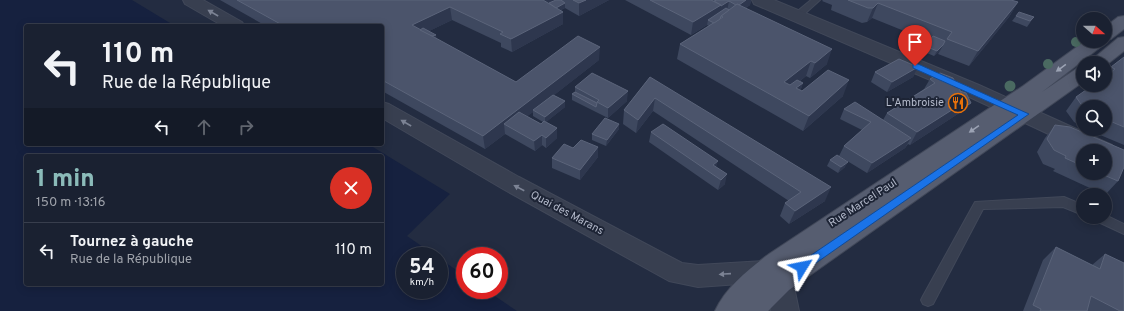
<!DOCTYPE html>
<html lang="fr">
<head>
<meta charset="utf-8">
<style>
	body { margin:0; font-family:Overpass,sans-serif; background:#232939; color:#f1f3f6; height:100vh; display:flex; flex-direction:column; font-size:15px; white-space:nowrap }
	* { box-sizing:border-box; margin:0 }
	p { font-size:13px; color:#9fa3ab }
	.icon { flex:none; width:22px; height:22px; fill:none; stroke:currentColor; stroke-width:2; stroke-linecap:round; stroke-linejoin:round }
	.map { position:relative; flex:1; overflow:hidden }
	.sheet { position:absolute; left:24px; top:154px; width:360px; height:132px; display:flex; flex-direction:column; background:#1a2131; border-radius:4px; box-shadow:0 2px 10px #0003,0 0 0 1px #383e4d }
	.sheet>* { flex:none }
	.hud { position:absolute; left:24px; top:24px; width:360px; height:122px; border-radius:4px; box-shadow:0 2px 10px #0003,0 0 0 1px #383e4d; background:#1a2131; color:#f1f3f6; overflow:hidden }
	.needle { width:26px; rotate:111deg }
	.fabs { position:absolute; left:1076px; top:12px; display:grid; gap:8px }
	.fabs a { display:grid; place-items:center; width:36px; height:36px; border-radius:50%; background:#1a2131; box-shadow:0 2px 10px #0003,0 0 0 1px #383e4d; font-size:20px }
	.speed { position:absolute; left:396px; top:247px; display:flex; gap:8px; font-size:20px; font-weight:700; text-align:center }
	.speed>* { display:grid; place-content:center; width:52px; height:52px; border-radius:50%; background:#1a2131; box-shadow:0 2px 10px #0003,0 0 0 1px #383e4d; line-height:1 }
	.speed small { font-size:10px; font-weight:400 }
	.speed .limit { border:6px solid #d22; background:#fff; color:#111 }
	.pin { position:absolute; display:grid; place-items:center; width:34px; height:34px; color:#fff; margin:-41px -17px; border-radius:50% 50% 50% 0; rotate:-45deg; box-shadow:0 0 4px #0007 }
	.pin .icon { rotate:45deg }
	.me { position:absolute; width:44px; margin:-22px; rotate:55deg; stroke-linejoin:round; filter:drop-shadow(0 0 3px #0008) }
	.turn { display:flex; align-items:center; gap:14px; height:84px; padding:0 12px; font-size:18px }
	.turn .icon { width:52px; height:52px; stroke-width:2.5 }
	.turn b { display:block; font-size:28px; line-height:34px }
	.lanes { display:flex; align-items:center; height:38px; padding:0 12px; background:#0003; justify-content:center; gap:20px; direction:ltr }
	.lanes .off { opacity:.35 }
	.round { display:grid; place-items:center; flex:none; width:42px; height:42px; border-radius:21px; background:#232939 }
	.headline { display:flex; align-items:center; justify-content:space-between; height:68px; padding:0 12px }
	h1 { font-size:24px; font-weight:800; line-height:30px; color:#8bbbb9 }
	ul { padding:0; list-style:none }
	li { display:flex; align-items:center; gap:12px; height:56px; padding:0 12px; border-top:1px solid #383e4d }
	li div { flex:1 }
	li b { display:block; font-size:15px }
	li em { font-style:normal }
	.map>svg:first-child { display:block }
	.water { fill:#16213f; fill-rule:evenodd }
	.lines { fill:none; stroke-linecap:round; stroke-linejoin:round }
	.service-casing { stroke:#414859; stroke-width:2 }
	.minor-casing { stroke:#414859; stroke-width:2 }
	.primary-casing { stroke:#414859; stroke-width:2 }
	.service { fill:#383f50; fill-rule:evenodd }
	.minor { fill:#383f50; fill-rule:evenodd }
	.primary { fill:#565d70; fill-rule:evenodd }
	.tree { fill:#4a6a61 }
	.wall { fill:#3e485f; fill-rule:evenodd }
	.shaded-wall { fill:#2e374e }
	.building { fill:#4b546b; stroke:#5b647a }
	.oneway { fill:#7c8394 }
	.oneway2 { fill:#9ca3b4 }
	.route { fill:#1a73e8; stroke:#114b97 }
	.labels { text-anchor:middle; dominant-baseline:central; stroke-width:4; stroke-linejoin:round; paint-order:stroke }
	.poi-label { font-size:11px; fill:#b4bacb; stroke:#1d2435; text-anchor:end }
	.street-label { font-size:11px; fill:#b4bacb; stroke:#1d2435 }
</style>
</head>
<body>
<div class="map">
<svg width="1124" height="311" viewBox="0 0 1124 311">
	<rect width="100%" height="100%" fill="#232c41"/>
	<path class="water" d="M0 0H132L175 26H26V144H368L450 194 407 236 436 256H405V290H439V258L465 276V290H486L517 311H0ZM26 156H382V284H26Z"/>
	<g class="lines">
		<defs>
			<g id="service">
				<polygon points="811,0 820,0 800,18 794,18 794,14"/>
				<polygon points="1064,197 1083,205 1083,215 1063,207 983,209 933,304 928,306 923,304 921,300 923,296 975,202"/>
				<polygon points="1105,215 1124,224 1124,234 1094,220 1092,217 1105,217"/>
			</g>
			<g id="minor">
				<polygon points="183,0 203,0 242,22 245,26 223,26 185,4"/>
				<polygon points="752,0 774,0 979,85 1112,145 1115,151 1112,157 1105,159 1105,151 1085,151 965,95 754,4"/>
				<polygon points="382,102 389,104 519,177 682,263 698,265 764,261 773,264 777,272 780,271 789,274 793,282 799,311 771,311 767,282 698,287 669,281 503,189 382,118"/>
			</g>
			<g id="primary">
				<path d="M1124 16V29L1111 39 1106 40 1103 45 1042 92 1076 69 1083 67V82L789 290 768 311H715C726 287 749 269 769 254L1023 86 1085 41H1105V27L1118 17Z"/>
				<polygon points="1124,37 1124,51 1105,66 1105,63 1088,63 1118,38"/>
			</g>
		</defs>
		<use href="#service" class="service-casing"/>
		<use href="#minor" class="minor-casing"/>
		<use href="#primary" class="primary-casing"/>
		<use href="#service" class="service"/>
		<use href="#minor" class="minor"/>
		<use href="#primary" class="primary"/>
	</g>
	<g class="tree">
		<circle cx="1076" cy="42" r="5"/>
		<circle cx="1048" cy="64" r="5"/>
		<circle cx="1010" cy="86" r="5.5"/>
	</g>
	<g class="wall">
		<path d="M220 0H609L579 16 565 8 561 10 563 12V24L512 52 501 47V43L452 20 429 31 436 39 516 82 599 60 554 95 565 101V107L546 122 557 128V138L546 148 542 145 535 151 505 134 485 149 382 91V26H266ZM533 112V116L543 122 541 124 527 116Z"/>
		<polygon points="625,0 751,0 750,5 746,8 827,64 810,78 806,76 800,81 803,83 800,91 802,91 843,96 803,131 677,59 680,44 709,26 707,25 691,35"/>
		<polygon points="823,0 1011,0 1018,2 1009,17 969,66 938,54 940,51 934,56 922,51 925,46 929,41 872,18 867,22 862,23 831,10 832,5 822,1"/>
		<polygon points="1016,16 1034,17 1027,27 1012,21"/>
		<polygon points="1124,57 1124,145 1086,129 1105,129 1105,107 1083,107 1083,127 1074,122 1066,111 1076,97 1105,85 1105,74 1111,67"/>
		<polygon points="918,67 913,77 887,92 871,82 875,72"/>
		<polygon points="940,73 967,108 910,145 908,144 905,148 867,173 839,156 844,146 862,130 840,119 844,109 883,120 887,113 924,89 930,79"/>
		<polygon points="650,77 825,201 789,224 780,216 785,203 789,201 653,111 636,133 623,124 624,110"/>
		<polygon points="575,87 627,101 608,118 572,100 572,94 575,92"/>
		<polygon points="619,124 619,129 606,146 592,140 592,134"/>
		<path d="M1055 125 1118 181 1105 195 1053 171 1055 169 1043 164 1037 152 1045 138ZM1083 151 1105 173H1083Z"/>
		<polygon points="651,132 716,167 725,184 718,190 649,142"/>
		<polygon points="573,148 598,157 580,180 552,168 552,158"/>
		<polygon points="830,160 845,167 838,173 827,166"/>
		<polygon points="1056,247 1092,265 1105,254 1124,311 1023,311 1043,260"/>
	</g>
	<g class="shaded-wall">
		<polygon points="542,0 558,0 547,10"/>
		<polygon points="586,0 609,0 579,16 579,3"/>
		<polygon points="746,0 751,0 750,5 736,15 738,6"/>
		<polygon points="729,1 727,11 708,20 707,25 691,35 693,22 721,5"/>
		<polygon points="1018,2 1009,17 969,66 978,51"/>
		<polygon points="565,3 565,8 549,16 549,11"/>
		<polygon points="878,3 872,18 867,22 873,8"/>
		<polygon points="450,7 452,20 419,36 412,25"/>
		<polygon points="563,12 563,24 512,52 511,39"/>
		<polygon points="436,35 437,40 426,39"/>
		<polygon points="943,45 940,51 934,56 937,51"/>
		<polygon points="600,47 599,60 534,111 533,110 533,112 512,128 504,124 505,134 485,149 483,136"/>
		<polygon points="832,49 827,64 810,78 815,63"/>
		<polygon points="811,61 806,76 779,98 784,82"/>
		<polygon points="918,67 913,77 887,92 892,82"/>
		<polygon points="849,80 843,96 803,131 809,116"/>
		<polygon points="803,83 798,98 796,88"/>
		<polygon points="628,91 627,101 608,118 608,108"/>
		<polygon points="655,98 653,111 636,133 638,120"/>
		<polygon points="565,101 565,107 545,123 545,117"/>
		<polygon points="966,101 971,103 967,108 910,145 917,132"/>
		<polygon points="619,124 619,129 606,146 607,140"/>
		<polygon points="557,128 557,138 546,148 546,138"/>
		<polygon points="542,135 542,145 535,151 534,141"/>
		<polygon points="911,138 905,148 867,173 872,163"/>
		<polygon points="598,147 598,157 580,180 580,170"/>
		<polygon points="718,161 715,171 713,165"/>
		<polygon points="848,162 845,167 838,173 841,167"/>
		<polygon points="727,174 725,184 718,190 721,180"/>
		<polygon points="831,187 825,201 789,224 795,211"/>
	</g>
	<g class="building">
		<polygon points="237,0 543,0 563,12 511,39 500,34 503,32 450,7 412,25 516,82 578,36 600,47 483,136 382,80 382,26 284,26"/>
		<polygon points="556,0 561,0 565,3 556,8 549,3"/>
		<polygon points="573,0 586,0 579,3"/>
		<polygon points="650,0 711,0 721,5 693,22"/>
		<polygon points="717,0 746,0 739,5 737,4 736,5 729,1 721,6 721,5 714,1"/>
		<polygon points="848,0 1011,0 1018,2 978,51 947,39 952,32 878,3 873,8 868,8"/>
		<polygon points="737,4 832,49 815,63 811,61 784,82 790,85 797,80 803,83 796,88 802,91 828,70 849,80 809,116 680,44 723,17 721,16"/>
		<polygon points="726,8 729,10 721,16 720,19 714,23 708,20"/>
		<polygon points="1019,12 1034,17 1030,21 1016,16"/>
		<polygon points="423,28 436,35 432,36 420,30"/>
		<polygon points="933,36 945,41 943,45 937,51 925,46"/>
		<polygon points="1124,57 1124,127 1105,119 1105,107 1083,107 1076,97 1093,85 1105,85 1105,77 1115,69 1111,67"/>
		<polygon points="899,59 918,67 892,82 875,72"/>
		<polygon points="592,73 628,91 608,108 597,102 599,100 575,87"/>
		<polygon points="940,73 953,78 966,101 917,132 887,113 935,83 930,79"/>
		<polygon points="650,77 831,187 795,211 785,203 801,192 655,98 638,120 624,110"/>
		<polygon points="960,91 966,93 971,103 961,109 966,101"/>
		<polygon points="575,92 597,103 596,107 572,94"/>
		<polygon points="553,95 565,101 545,117 533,110"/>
		<polygon points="855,102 911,138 872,163 844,146 871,122 844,109"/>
		<polygon points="519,112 541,124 544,121 557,128 546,138 542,135 534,141 504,124"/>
		<polygon points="605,118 619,124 607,140 592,134"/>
		<polygon points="663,124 718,161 713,165 727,174 721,180 651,132"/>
		<polygon points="1055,125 1070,127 1124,150 1124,167 1118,181 1099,173 1105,173 1105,151 1083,151 1083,166 1065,158 1066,156 1054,150 1047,139"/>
		<polygon points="581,140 598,147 580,170 552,158 564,144 573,148"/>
		<polygon points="837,155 848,162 841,167 830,160"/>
		<polygon points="1056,247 1100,269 1105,254 1124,263 1124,311 1120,311 1091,296 1087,311 1040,311 1041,309 1033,305"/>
	</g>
	<defs><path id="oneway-solid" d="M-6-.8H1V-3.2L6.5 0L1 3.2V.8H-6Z"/></defs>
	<g class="oneway">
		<use href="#oneway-solid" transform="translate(213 13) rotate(-150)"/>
		<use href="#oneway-solid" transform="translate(406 123) rotate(-150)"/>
		<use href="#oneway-solid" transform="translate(519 188) rotate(-152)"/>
		<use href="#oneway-solid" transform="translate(725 274) rotate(176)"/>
	</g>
	<g class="oneway2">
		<use href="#oneway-solid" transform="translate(1061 68) rotate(144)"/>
		<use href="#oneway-solid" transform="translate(974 129) rotate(145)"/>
	</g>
	<polygon class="route" points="913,64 918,64 1029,114 806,270 798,270 797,267 798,264 1018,115 913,68"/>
	<defs>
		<symbol id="restaurant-ring" viewBox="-11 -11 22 22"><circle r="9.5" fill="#1d2435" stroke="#e8710a" stroke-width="1.5"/><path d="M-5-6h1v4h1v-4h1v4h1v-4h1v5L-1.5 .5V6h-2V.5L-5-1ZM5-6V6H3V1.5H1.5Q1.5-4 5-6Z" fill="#e8710a"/></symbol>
	</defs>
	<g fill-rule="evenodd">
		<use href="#restaurant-ring" x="947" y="92" width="22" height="22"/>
	</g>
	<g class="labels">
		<g class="poi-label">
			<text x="944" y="103">L'Ambroisie</text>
		</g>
		<g class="street-label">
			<text transform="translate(863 203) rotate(-33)">Rue Marcel Paul</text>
			<text transform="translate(567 213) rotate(28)">Quai des Marans</text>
		</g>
	</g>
</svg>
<div class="fabs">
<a><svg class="needle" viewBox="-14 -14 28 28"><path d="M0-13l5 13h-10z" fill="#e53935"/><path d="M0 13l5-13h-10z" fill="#9fa3ab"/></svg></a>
<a><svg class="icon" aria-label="sound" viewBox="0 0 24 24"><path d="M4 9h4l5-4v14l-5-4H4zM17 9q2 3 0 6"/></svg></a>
<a><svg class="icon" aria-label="search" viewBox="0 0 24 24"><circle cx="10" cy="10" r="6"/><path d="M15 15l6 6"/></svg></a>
<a>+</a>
<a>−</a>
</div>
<div class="speed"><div>54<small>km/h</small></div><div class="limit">60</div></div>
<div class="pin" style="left:915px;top:66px;background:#d93025"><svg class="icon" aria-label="arrive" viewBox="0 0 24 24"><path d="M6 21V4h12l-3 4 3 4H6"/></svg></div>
<svg class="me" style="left:802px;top:267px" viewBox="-20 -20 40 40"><path d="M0-17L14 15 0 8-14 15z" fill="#1a73e8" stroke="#fff" stroke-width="4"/></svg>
<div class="hud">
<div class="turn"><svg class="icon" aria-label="left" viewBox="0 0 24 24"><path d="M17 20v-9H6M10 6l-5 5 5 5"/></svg><div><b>110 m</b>Rue de la République</div></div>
<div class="lanes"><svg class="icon" aria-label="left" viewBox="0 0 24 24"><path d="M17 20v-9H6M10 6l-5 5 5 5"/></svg><svg class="icon off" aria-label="ahead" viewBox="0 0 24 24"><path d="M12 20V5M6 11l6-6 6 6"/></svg><svg class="icon off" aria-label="right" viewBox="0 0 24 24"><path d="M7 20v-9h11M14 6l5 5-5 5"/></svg></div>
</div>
<section class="sheet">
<div class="headline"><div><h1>1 min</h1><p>150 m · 13:16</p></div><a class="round" style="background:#d93025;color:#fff"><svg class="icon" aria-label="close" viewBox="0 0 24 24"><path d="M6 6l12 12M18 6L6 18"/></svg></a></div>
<ul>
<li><svg class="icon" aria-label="left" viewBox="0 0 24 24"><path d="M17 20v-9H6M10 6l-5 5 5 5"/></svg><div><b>Tournez à gauche</b><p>Rue de la République</p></div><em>110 m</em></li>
</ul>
</section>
</div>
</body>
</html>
